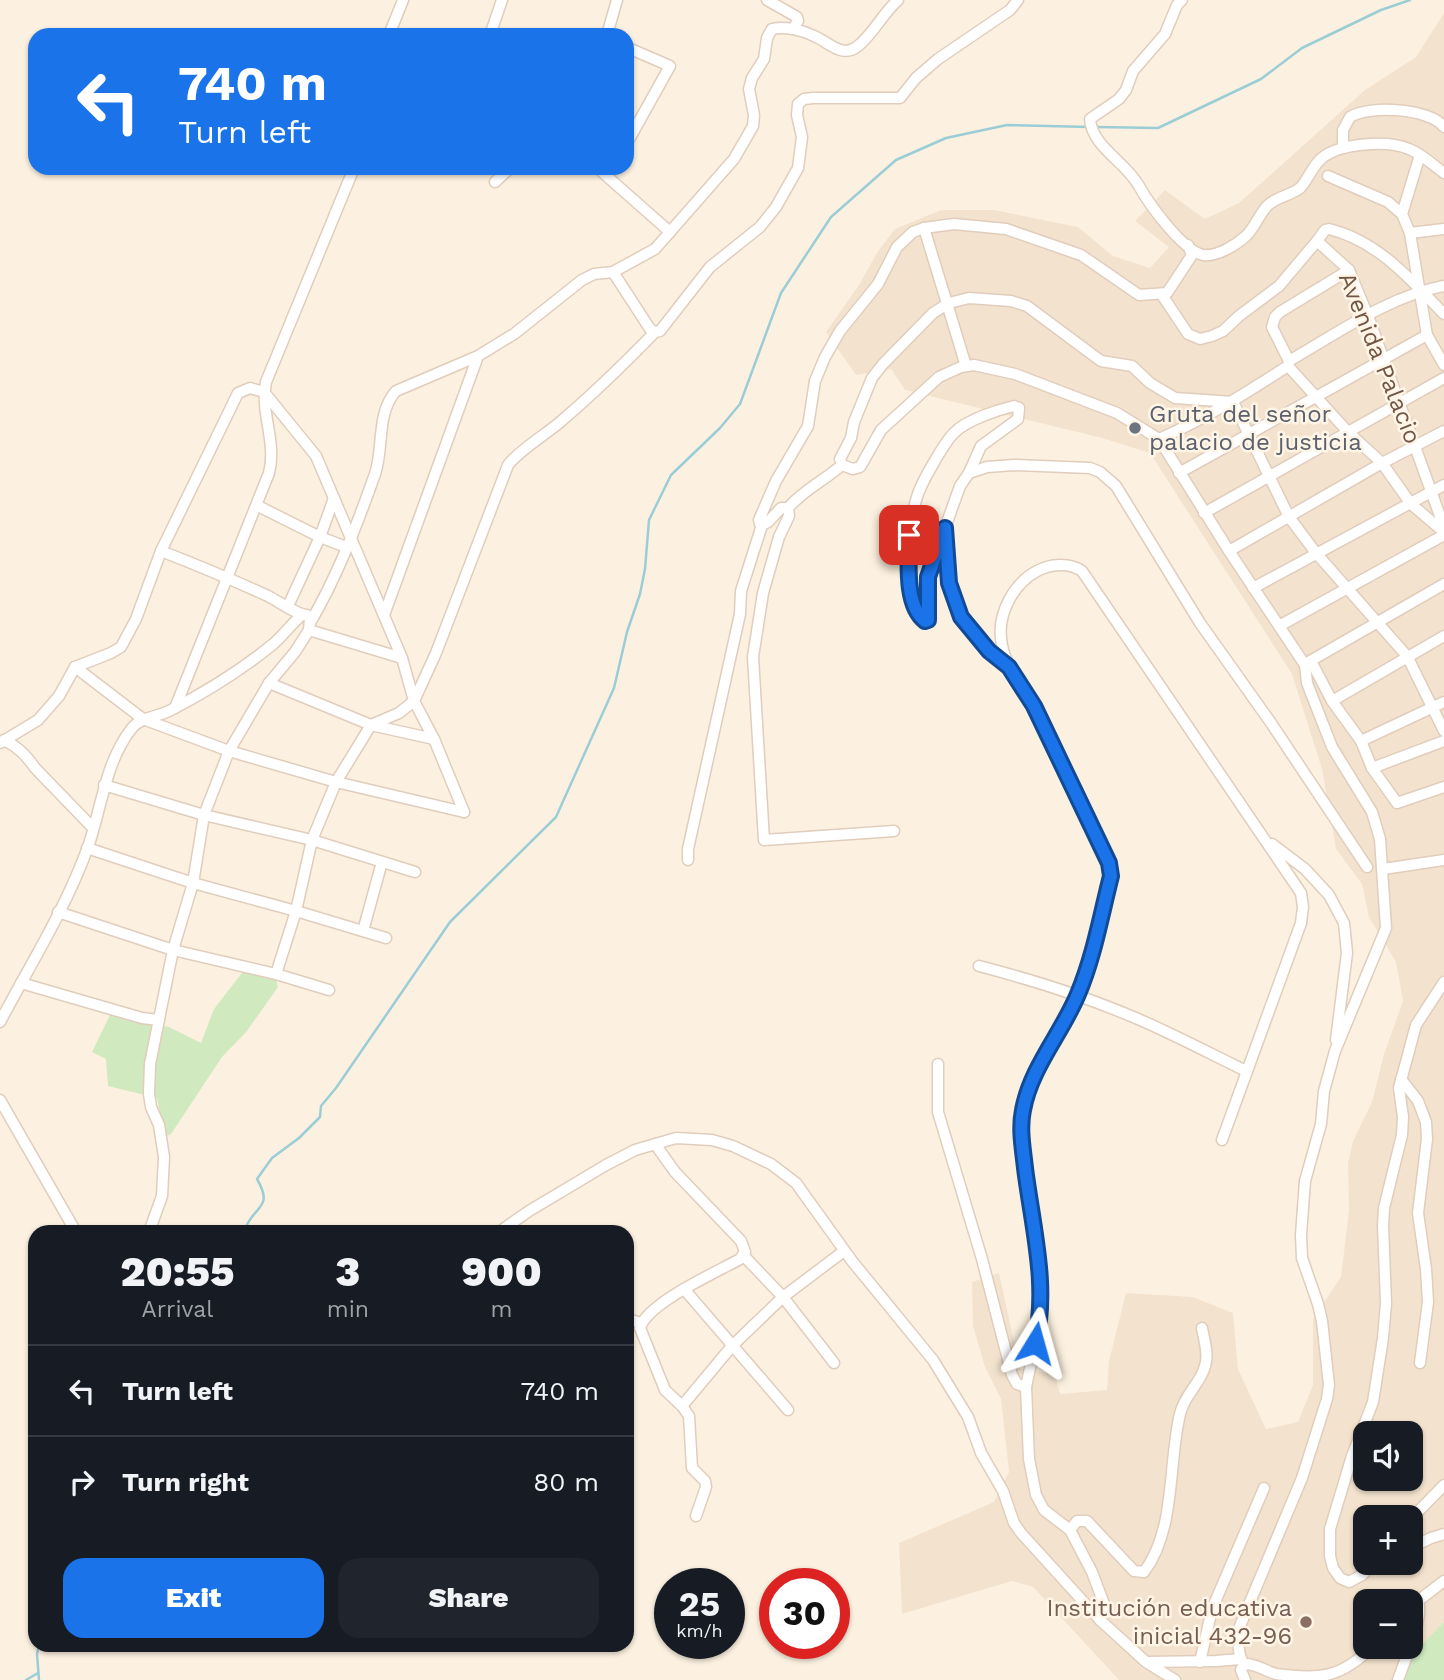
<!DOCTYPE html>
<html lang="en">
<head>
<meta charset="utf-8">
<style>
	body { margin:0; font-family:"Work Sans",sans-serif; background:#20242c; color:#f1f3f6; height:100vh; display:flex; flex-direction:column; font-size:26px; white-space:nowrap }
	* { box-sizing:border-box; margin:0 }
	p { font-size:23px; color:#9ea1a6 }
	.icon { flex:none; width:38px; height:38px; fill:none; stroke:currentColor; stroke-width:2; stroke-linecap:round; stroke-linejoin:round }
	.map { position:relative; flex:1; overflow:hidden }
	.panel { position:absolute; left:28px; top:1225px; width:606px; height:427px; display:flex; flex-direction:column; background:#171b24; border-radius:21px; box-shadow:0 2px 5px #0004 }
	.panel>* { flex:none }
	.guide { position:absolute; left:28px; top:28px; width:606px; height:147px; border-radius:21px; box-shadow:0 2px 5px #0004; background:#1a73e8; color:#fff; overflow:hidden }
	.buttons { position:absolute; left:1353px; top:1421px; display:grid; gap:14px }
	.buttons a { display:grid; place-items:center; width:70px; height:70px; border-radius:14px; background:#171b24; box-shadow:0 2px 5px #0004; font-size:35px }
	.speed { position:absolute; left:654px; top:1568px; display:flex; gap:14px; font-size:35px; font-weight:700; text-align:center }
	.speed>* { display:grid; place-content:center; width:91px; height:91px; border-radius:50%; background:#171b24; box-shadow:0 2px 5px #0004; line-height:1 }
	.speed small { font-size:18px; font-weight:400 }
	.speed .limit { border:10px solid #d22; background:#fff; color:#111 }
	.pin { position:absolute; display:grid; place-items:center; width:60px; height:60px; color:#fff; margin:-30px; border-radius:14px; box-shadow:0 4px 10px #0006 }
	.me { position:absolute; width:77px; margin:-38px; rotate:8deg; stroke-linejoin:round; filter:drop-shadow(0 0 5px #0008) }
	.turn { display:flex; align-items:center; gap:24px; height:147px; padding:0 35px; font-size:32px }
	.turn .icon { width:91px; height:91px; stroke-width:2.5 }
	.turn b { display:block; font-size:49px; line-height:60px }
	.eta { display:flex; justify-content:space-evenly; align-items:center; height:119px; text-align:center }
	.eta b { font-size:42px; font-weight:800; line-height:49px }
	.action { display:flex; gap:14px; margin-top:auto; padding:14px 35px }
	.action a { flex:1; height:80px; border-radius:21px; background:#1a73e8; color:#fff; font-size:28px; font-weight:800; line-height:80px; text-align:center }
	.action a+a { background:#20242c; color:#f1f3f6 }
	ul { padding:0; list-style:none }
	li { display:flex; align-items:center; gap:21px; height:91px; padding:0 35px; border-top:2px solid #363941 }
	li div { flex:1 }
	li b { display:block; font-size:26px }
	li em { font-style:normal }
	.map>svg:first-child { display:block }
	.residential { fill:#f3e3ce; fill-rule:evenodd }
	.green { fill:#d0e9bf }
	.lines { fill:none; stroke-linecap:round; stroke-linejoin:round }
	.stream { stroke:#9bcdd7; stroke-width:2.5 }
	.street-casing { stroke:#e0cdbc; stroke-width:13 }
	.street { stroke:#fff; stroke-width:10 }
	.route-casing { stroke:#114b97; stroke-width:18 }
	.route { stroke:#1a73e8; stroke-width:12 }
	.worship-dot { fill:#6b7280; stroke:#fff5e6; stroke-width:2.5 }
	.education-dot { fill:#8d6e63; stroke:#fff5e6; stroke-width:2.5 }
	.labels { text-anchor:middle; dominant-baseline:central; stroke-width:5; stroke-linejoin:round; paint-order:stroke }
	.street-label { font-size:24px; fill:#725747; stroke:#fff5e6 }
	.worship-label { font-size:24px; fill:#5b616d; stroke:#fff5e6; text-anchor:start }
	.education-label { font-size:24px; fill:#785e54; stroke:#fff5e6; text-anchor:end }
</style>
</head>
<body>
<div class="map">
<svg width="1444" height="1680" viewBox="0 0 1444 1680">
	<rect width="100%" height="100%" fill="#fcf1e0"/>
	<path class="residential" d="M1444 13V1661L1432 1680H1119L1033 1587 1012 1581 902 1614 899 1543 994 1502 1009 1472 1001 1399 985 1367 973 1326 972 1282 999 1273 1020 1369 1055 1374 1060 1394 1107 1390 1109 1361 1126 1293 1193 1297 1233 1313 1238 1369 1266 1429 1298 1422 1313 1385V1319L1341 1277 1349 1210 1348 1163 1353 1141 1372 1102 1384 1054 1403 1001 1396 962 1369 917 1362 884 1336 849 1322 769 1292 674 1150 453 1102 438 905 390 891 369 856 375 826 332 859 285 878 251 895 229 941 210H994L1078 227 1113 256 1150 268 1169 247 1135 221 1165 190 1205 219 1239 203 1365 90 1416 57ZM1365 1433H1410V1479H1365ZM1365 1517H1410V1563H1365ZM1365 1601H1410V1647H1365Z"/>
	<g class="green">
		<polygon points="245,969 276,980 278,987 247,1031 222,1057 171,1134 165,1137 157,1098 108,1086 106,1059 92,1052 110,1015 169,1027 201,1043 214,1009"/>
		<polygon points="1444,1622 1444,1680 1405,1680 1414,1653"/>
	</g>
	<g class="lines">
		<g class="stream">
			<polyline points="1096,127 1158,128 1261,79 1302,48 1381,10 1410,0"/>
			<path d="M244 1232C252 1205 275 1210 257 1179L272 1158 299 1138 320 1117 321 1106 336 1088 450 922 556 817 614 688 627 632 640 594 645 569 649 520 671 475 720 428 740 404 781 293 831 217 896 160 946 138 1007 125 1089 127"/>
			<polyline points="26,1680 38,1673"/>
			<polyline points="39,1680 37,1654 39,1645"/>
		</g>
		<defs>
			<g id="street">
				<polyline points="767,0 797,17 798,21 793,29"/>
				<path d="M1182 0 1177 5 1165 34 1133 71 1126 90 1119 99 1090 119C1092 147 1126 162 1139 186 1149 204 1182 250 1203 255 1217 257 1236 245 1246 236 1255 227 1259 215 1267 206 1275 197 1290 196 1300 188 1308 180 1312 166 1322 158 1340 143 1388 140 1409 149 1422 154 1433 165 1444 173"/>
				<polyline points="389,35 403,0"/>
				<polyline points="490,35 502,0"/>
				<polyline points="607,35 617,0"/>
				<polyline points="626,47 670,66 627,143"/>
				<path d="M1343 148V130L1350 117C1369 105 1430 108 1444 127"/>
				<polyline points="1420,155 1402,214 1410,233 1427,335 1444,365"/>
				<polyline points="602,172 670,232"/>
				<polyline points="1328,176 1388,202 1402,214"/>
				<polyline points="495,182 510,168"/>
				<polyline points="924,228 966,366"/>
				<polyline points="1410,233 1444,229"/>
				<polyline points="613,272 650,329 655,332 660,331 710,267 760,227 776,207 798,168 802,137 797,115 798,104 804,99 813,98 900,98 916,78 938,59 1010,10 1018,0"/>
				<polyline points="1162,295 1188,334 1200,339 1212,336 1223,331 1239,316 1279,286 1317,241"/>
				<path d="M1444 314C1410 279 1378 241 1329 229L1325 230 1317 241 1349 270 1368 316 1444 527"/>
				<polyline points="1289,361 1272,327 1275,317 1280,312 1349,270"/>
				<polyline points="1288,366 1348,432 1382,463 1411,504 1444,532"/>
				<path d="M1159 439C1205 419 1246 393 1288 366L1289 361C1338 333 1389 296 1444 286"/>
				<path d="M842 465C825 480 803 490 788 508L789 516 779 537 763 593 753 657 764 840 894 831"/>
				<polyline points="1179,473 1427,335"/>
				<polyline points="258,506 320,537 346,547"/>
				<polyline points="788,508 781,508 768,522 762,525 760,524 759,520 776,481 808,426 815,381 825,357 840,331 878,284 897,247 913,232 924,228 954,224 1006,229 1081,255 1139,295 1167,293 1192,255 1188,245"/>
				<polyline points="1204,513 1444,378"/>
				<path d="M943 534 928 577V620L925 621C900 601 908 524 917 497 921 483 945 441 955 432 967 420 997 410 1014 406L1019 408 1018 419 981 446 969 473"/>
				<polyline points="1229,551 1382,463 1444,431"/>
				<polyline points="1253,588 1444,485"/>
				<polyline points="288,606 320,537 334,498"/>
				<polyline points="384,615 478,356"/>
				<path d="M310 623C337 577 357 525 375 474 384 448 376 413 396 391L478 356 514 334 582 280 594 274 613 272 655 249 734 159 753 126 754 115 749 89 752 78 764 59 767 38 772 29C785 26 802 30 814 36 829 42 842 59 858 46 874 33 883 13 898 0"/>
				<polyline points="1279,626 1444,535"/>
				<polyline points="309,630 402,658"/>
				<polyline points="1311,661 1332,701 1361,741 1372,768 1397,803 1444,787"/>
				<polyline points="1305,664 1444,584"/>
				<polyline points="75,667 143,719 229,751 336,782 464,812"/>
				<polyline points="1008,667 989,651 961,617 949,583 945,528 960,486 969,473 987,467 1014,465 1090,468 1100,472 1116,486 1200,623 1271,723 1367,867"/>
				<polyline points="269,683 371,725 434,739"/>
				<polyline points="1332,701 1444,636"/>
				<path d="M175 708 269 473C277 442 260 413 266 382L354 168"/>
				<path d="M4 740C18 747 26 755 35 768L93 828"/>
				<polyline points="1361,741 1444,702"/>
				<polyline points="0,743 38,720 59,696 75,667 111,653 121,647 136,619 161,551 238,393 250,388 264,392 316,456 402,658 414,701 434,739 464,812"/>
				<polyline points="1372,768 1444,741"/>
				<polyline points="104,785 204,815 312,840 415,872"/>
				<polyline points="1272,844 1305,869 1329,895 1344,923 1347,953 1336,1040"/>
				<polyline points="87,848 193,883 296,911 386,938"/>
				<polyline points="688,860 688,849 740,614 741,591 762,525"/>
				<polyline points="1383,869 1444,860"/>
				<polyline points="58,912 173,950 276,974 329,990"/>
				<polyline points="363,931 382,862"/>
				<path d="M979 966C1033 980 1087 997 1138 1019 1175 1035 1211 1054 1246 1071"/>
				<path d="M276 974 296 911 312 840 336 782 371 725 399 713 414 701 436 653 508 465C517 452 546 434 559 423 593 394 624 364 655 332"/>
				<polyline points="21,983 142,1018 159,1020"/>
				<path d="M0 1022C30 965 66 908 88 847 102 807 105 762 132 728 141 717 157 717 169 711 206 692 240 671 272 645 283 636 291 624 302 615"/>
				<polyline points="938,1064 938,1112 982,1259 1012,1375 1017,1384 1026,1387"/>
				<polyline points="1401,1079 1418,1101 1426,1122 1427,1139 1418,1213 1426,1269 1428,1302 1420,1363"/>
				<polyline points="0,1100 76,1232"/>
				<path d="M655 1144 675 1172 741 1241 745 1252 740 1259C717 1272 647 1303 640 1328L665 1390 682 1406 689 1416 692 1468 705 1481 706 1487 696 1516"/>
				<path d="M149 1232 162 1196 164 1157 159 1125 151 1107 149 1094 150 1064 173 950 193 883 204 815 229 751 269 683 295 652 309 630 310 618 307 615C297 615 278 601 268 596 233 580 197 565 161 551"/>
				<polyline points="499,1232 529,1211 606,1165 635,1150 676,1138 712,1140 733,1146 771,1164 796,1183 852,1261 933,1360 968,1417 981,1453 1003,1491 1014,1523 1021,1533 1100,1620 1146,1662 1175,1680"/>
				<polyline points="743,1255 783,1297 834,1363"/>
				<polyline points="684,1289 788,1410"/>
				<polyline points="626,1321 631,1320 641,1323"/>
				<polyline points="682,1406 732,1346 783,1297 844,1251"/>
				<polyline points="1410,1520 1444,1485"/>
				<path d="M1070 1530 1077 1521H1087L1134 1571 1144 1572C1176 1530 1168 1463 1180 1414 1184 1395 1201 1383 1205 1366 1209 1354 1204 1340 1202 1328"/>
				<polyline points="1410,1548 1431,1538 1444,1534"/>
				<polyline points="1374,1563 1362,1575 1349,1582 1340,1578 1333,1568 1330,1556 1330,1529 1352,1456 1373,1402 1383,1338 1386,1303 1383,1226 1384,1208 1402,1135 1403,1117 1399,1088 1416,1025 1444,982"/>
				<polyline points="1410,1607 1444,1581"/>
				<path d="M1100 1620 1104 1604 1092 1572 1070 1530 1044 1510 1036 1495 1029 1459 1026 1387 1039 1325 1040 1287 1022 1136 1023 1110 1031 1085 1078 995 1092 952 1111 876 1109 863C1084 812 1061 760 1035 709 1023 685 1003 666 1001 638 998 613 1014 583 1037 571 1050 564 1069 562 1082 571L1301 893 1303 907 1301 923 1222 1140"/>
				<path d="M1410 1645C1415 1632 1422 1614 1418 1600"/>
				<polyline points="1147,1662 1216,1661 1241,1659"/>
				<polyline points="1200,1662 1212,1609 1264,1488"/>
				<path d="M1244 1664C1236 1652 1239 1639 1240 1626L1302 1478 1327 1399 1329 1385 1322 1321 1318 1304 1302 1258 1301 1235 1305 1181 1321 1124 1324 1091 1335 1051 1386 928 1380 839 1372 812 1332 747 1307 683 1305 665 1229 551 1159 439 1117 413 1015 374 974 365 961 367 939 377 881 430 863 462 860 467 853 469 842 465 840 459 851 438 854 422 872 378 883 364 933 313 949 303 969 298 1011 301 1027 306 1101 361 1132 366 1150 383 1175 398 1233 402 1289 517 1316 553 1407 656 1444 731"/>
				<path d="M1245 1680 1241 1670 1244 1664C1255 1663 1265 1671 1276 1674 1319 1680 1341 1678 1372 1647"/>
				<polyline points="1398,1680 1410,1647"/>
			</g>
		</defs>
		<use href="#street" class="street-casing"/>
		<use href="#street" class="street"/>
	</g>
	<g class="lines">
		<defs>
			<path id="route" d="M909 535C909 559 904 605 925 621L928 620V577L945 528 949 583 961 617 989 651 1009 667 1034 706 1109 863 1111 876C1101 915 1094 956 1078 994 1062 1033 1031 1067 1023 1110 1019 1129 1023 1149 1025 1168 1032 1225 1049 1287 1035 1343"/>
		</defs>
		<use href="#route" class="route-casing"/>
		<use href="#route" class="route"/>
	</g>
	<circle class="worship-dot" cx="1135" cy="428" r="7"/>
	<circle class="education-dot" cx="1306" cy="1622" r="7"/>
	<g class="labels">
		<g class="street-label">
			<text transform="translate(1380 358) rotate(68)">Avenida Palacio</text>
		</g>
		<g class="worship-label">
			<text x="1149" y="414">Gruta del señor<tspan x="1149" dy="28">palacio de justicia</tspan></text>
		</g>
		<g class="education-label">
			<text x="1292" y="1608">Institución educativa<tspan x="1292" dy="28">inicial 432-96</tspan></text>
		</g>
	</g>
</svg>
<div class="buttons">
<a><svg class="icon" aria-label="sound" viewBox="0 0 24 24"><path d="M4 9h4l5-4v14l-5-4H4zM17 9q2 3 0 6"/></svg></a>
<a>+</a>
<a>−</a>
</div>
<div class="speed"><div>25<small>km/h</small></div><div class="limit">30</div></div>
<div class="pin" style="left:909px;top:535px;background:#d93025"><svg class="icon" aria-label="arrive" viewBox="0 0 24 24"><path d="M6 21V4h12l-3 4 3 4H6"/></svg></div>
<svg class="me" style="left:1035px;top:1343px" viewBox="-20 -20 40 40"><path d="M0-17L14 15 0 8-14 15z" fill="#1a73e8" stroke="#fff" stroke-width="4"/></svg>
<div class="guide">
<div class="turn"><svg class="icon" aria-label="left" viewBox="0 0 24 24"><path d="M17 20v-9H6M10 6l-5 5 5 5"/></svg><div><b>740 m</b>Turn left</div></div>
</div>
<section class="panel">
<div class="eta">
<div><b>20:55</b><p>Arrival</p></div>
<div><b>3</b><p>min</p></div>
<div><b>900</b><p>m</p></div>
</div>
<ul>
<li><svg class="icon" aria-label="left" viewBox="0 0 24 24"><path d="M17 20v-9H6M10 6l-5 5 5 5"/></svg><div><b>Turn left</b></div><em>740 m</em></li>
<li><svg class="icon" aria-label="right" viewBox="0 0 24 24"><path d="M7 20v-9h11M14 6l5 5-5 5"/></svg><div><b>Turn right</b></div><em>80 m</em></li>
</ul>
<div class="action"><a>Exit</a><a>Share</a></div>
</section>
</div>
</body>
</html>
